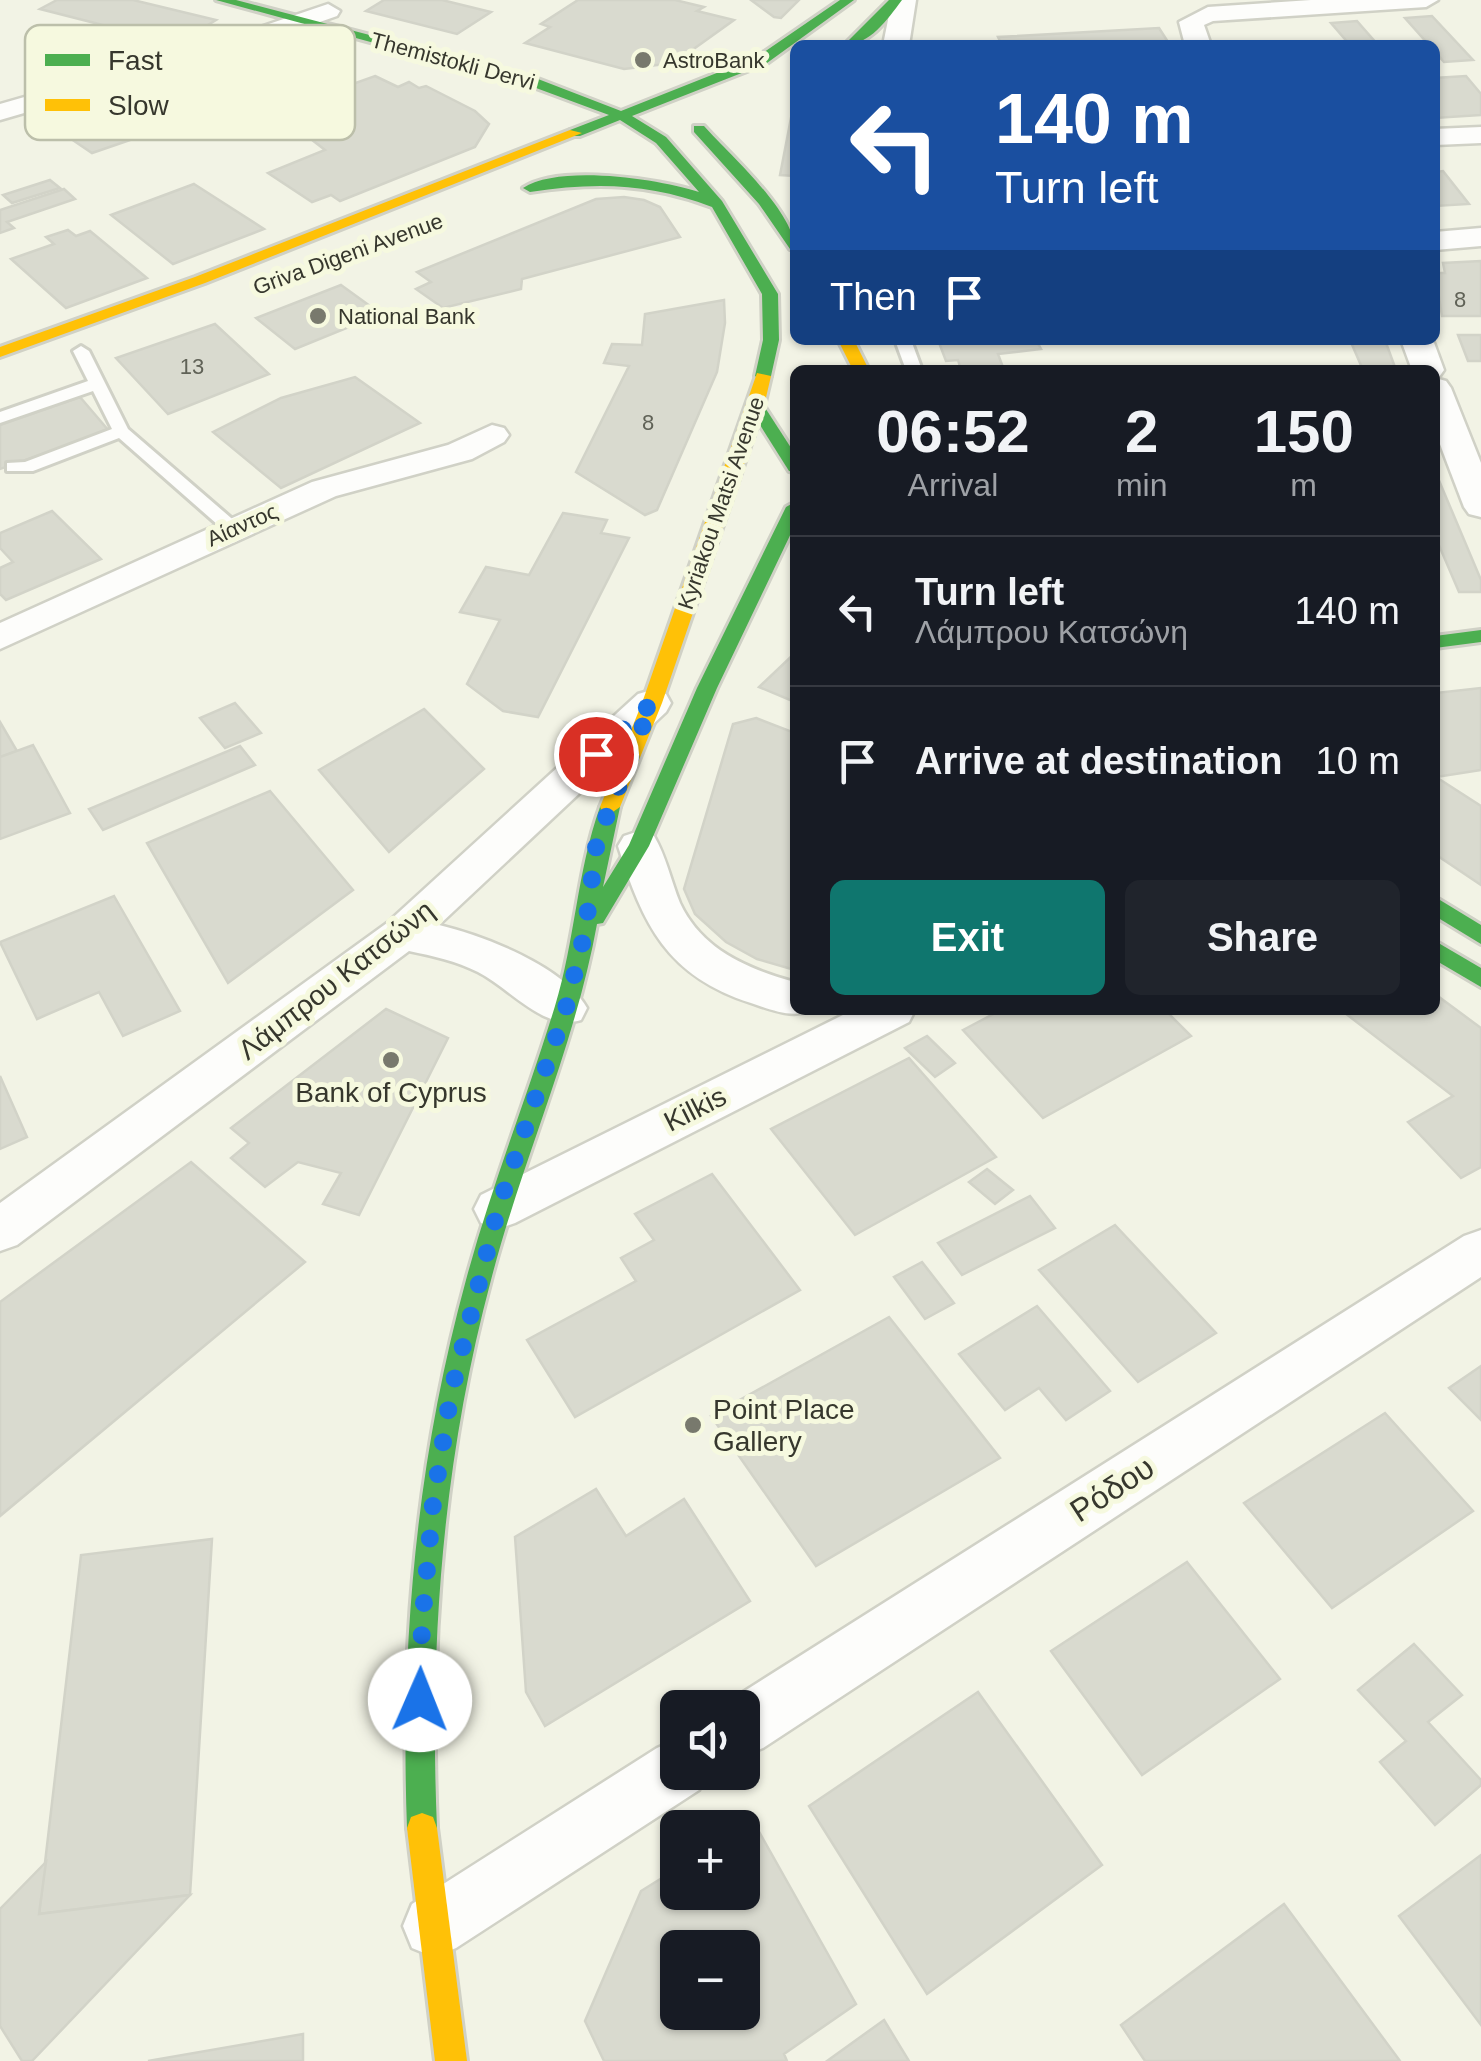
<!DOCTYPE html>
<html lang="en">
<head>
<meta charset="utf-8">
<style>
	body { margin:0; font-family:Helvetica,sans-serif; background:#20242c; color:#f1f3f6; height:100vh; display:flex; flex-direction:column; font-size:38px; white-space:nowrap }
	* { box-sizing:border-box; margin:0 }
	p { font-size:32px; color:#9ea1a6 }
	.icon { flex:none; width:55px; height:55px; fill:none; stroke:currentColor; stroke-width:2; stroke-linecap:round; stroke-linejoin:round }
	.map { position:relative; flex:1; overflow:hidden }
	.details { position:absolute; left:790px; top:365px; width:650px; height:650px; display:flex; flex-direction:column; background:#171b24; border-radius:15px; box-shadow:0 2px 8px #0004 }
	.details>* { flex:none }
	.hud { position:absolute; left:790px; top:40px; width:650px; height:305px; border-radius:15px; box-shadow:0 2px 8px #0004; background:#1a4fa0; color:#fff; overflow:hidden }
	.controls { position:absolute; left:660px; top:1690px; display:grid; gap:20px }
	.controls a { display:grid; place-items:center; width:100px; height:100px; border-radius:15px; background:#171b24; box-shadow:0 2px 8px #0004; font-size:50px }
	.pin { position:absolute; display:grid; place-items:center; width:85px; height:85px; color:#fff; margin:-42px; border:5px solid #fff; border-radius:50%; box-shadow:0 2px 10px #0007 }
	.me { position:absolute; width:110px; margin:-55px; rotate:1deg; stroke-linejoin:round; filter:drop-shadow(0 0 8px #0008) }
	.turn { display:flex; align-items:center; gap:35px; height:210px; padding:0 40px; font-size:45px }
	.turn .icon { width:130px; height:130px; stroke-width:2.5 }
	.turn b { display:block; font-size:70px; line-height:85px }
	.then { display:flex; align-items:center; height:95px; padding:0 40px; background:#0003; gap:20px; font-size:38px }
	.eta { display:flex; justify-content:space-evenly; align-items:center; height:170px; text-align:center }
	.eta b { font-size:60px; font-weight:700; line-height:70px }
	.action { display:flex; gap:20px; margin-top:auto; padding:20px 40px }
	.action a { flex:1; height:115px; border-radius:15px; background:#0f766e; color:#fff; font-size:40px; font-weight:700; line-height:115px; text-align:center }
	.action a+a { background:#20242c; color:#f1f3f6 }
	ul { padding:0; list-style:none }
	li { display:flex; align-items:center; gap:30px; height:150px; padding:0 40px; border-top:2px solid #363941 }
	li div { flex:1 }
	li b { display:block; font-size:38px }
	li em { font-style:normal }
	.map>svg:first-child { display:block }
	.building { fill:#d9dacf; stroke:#d2d3c8; stroke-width:2.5; fill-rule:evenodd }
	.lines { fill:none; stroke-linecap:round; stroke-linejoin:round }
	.lane-casing { stroke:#d0d1c6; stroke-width:6 }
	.street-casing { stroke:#d0d1c6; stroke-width:5 }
	.fast-casing { stroke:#d0d1c6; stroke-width:6 }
	.slow-casing { stroke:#d0d1c6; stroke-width:6 }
	.lane { fill:#fdfdfb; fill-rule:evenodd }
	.street { fill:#fdfdfb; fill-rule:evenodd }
	.fast { fill:#4caf50; fill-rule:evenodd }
	.slow { fill:#ffc107; fill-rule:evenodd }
	.route { stroke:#1a73e8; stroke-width:18; stroke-dasharray:0 32.4 }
	.poi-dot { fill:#78796d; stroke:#f6f9df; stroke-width:4 }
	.labels { text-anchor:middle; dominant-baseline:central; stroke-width:10; stroke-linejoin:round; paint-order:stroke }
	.far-poi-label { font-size:22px; fill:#36372d; stroke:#f6f9df; text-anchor:start }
	.far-street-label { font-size:22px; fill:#36372d; stroke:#f6f9df }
	.number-label { font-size:22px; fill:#606257 }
	.street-label { font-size:28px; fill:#36372d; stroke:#f6f9df }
	.poi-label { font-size:28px; fill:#36372d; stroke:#f6f9df }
	.near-street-label { font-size:32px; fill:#36372d; stroke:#f6f9df }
	.key { fill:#f6f9df; stroke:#bcbfaa; stroke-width:2.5 }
	.key-label { font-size:28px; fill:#36372d }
</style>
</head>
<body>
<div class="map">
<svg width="1481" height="2061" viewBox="0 0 1481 2061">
	<rect width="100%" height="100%" fill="#f2f3e5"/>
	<g class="building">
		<polygon points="57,0 133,0 216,20 154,58 111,47 134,33 40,9"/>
		<polygon points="384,0 442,0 491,12 457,34 366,11"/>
		<polygon points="578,0 675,0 704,7 697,11 734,20 674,63 624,69 525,43 550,27 541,24"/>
		<polygon points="751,0 799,0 781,18 774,17"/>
		<polygon points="1432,16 1473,60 1444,62 1435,52 1435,45 1429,45 1405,18"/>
		<polygon points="1357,21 1378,45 1350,45 1331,23"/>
		<polygon points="1159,28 1170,45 1002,45 998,37"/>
		<polygon points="273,55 337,69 92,153 52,126"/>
		<polygon points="375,76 398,87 409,82 419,88 426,86 475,111 489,124 475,147 340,201 331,195 312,202 268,173 325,150 307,136 319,96"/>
		<polygon points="1466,76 1481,94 1481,115 1435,118 1435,78"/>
		<polygon points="791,118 795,118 795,176 780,175"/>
		<polygon points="1443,171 1469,204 1435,206 1435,172"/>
		<polygon points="50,180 60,188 12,203 3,195"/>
		<polygon points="194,184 264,229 173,264 111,215"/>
		<polygon points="64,189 75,199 7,222 14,228 0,233 0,210"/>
		<polygon points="624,197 644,200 660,207 680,237 522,279 521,289 443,308 416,289 431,282 417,272 596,199"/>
		<polygon points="68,230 76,236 90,231 147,278 66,308 11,259 54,244 46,237"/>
		<polygon points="1481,261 1481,316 1442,316 1435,273 1445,273 1443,263"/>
		<polygon points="341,285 381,314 295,349 256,318"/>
		<polygon points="724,300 725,323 717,372 657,510 645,515 576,472 629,366 604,363 612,344 642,345 645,314"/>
		<polygon points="215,324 269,374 168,414 116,358"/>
		<polygon points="1458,335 1481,335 1481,361 1468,361"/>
		<polygon points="938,340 1036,340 1041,349 998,354 1004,370 961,370 958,360 946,361"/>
		<polygon points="1350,340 1385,340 1396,370 1363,370"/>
		<polygon points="355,377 420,423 281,488 213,432 281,398"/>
		<polygon points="80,397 109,431 0,469 0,425"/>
		<polygon points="1435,471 1481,580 1481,592 1459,592 1435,536"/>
		<polygon points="52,511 101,559 6,600 0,594 0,568 13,562 0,548 0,533"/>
		<polygon points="563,513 607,520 601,533 629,538 538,717 503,711 467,684 500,620 460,612 486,567 529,575"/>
		<polygon points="795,653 795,702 759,687"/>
		<polygon points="1481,688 1481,770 1436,777 1481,806 1481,885 1435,854 1435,693"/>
		<polygon points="235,703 261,733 225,748 200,718"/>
		<polygon points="424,709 484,769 389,852 319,770"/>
		<polygon points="756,718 795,733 795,970 757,959 726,942 695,914 684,889 733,724"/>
		<polygon points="0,722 17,751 0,757"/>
		<polygon points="33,745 70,813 0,839 0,757"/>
		<polygon points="240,746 255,765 103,830 89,809"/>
		<polygon points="270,791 353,890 228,983 147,843"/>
		<polygon points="114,896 180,1011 123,1036 99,992 37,1019 0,942"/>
		<polygon points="1435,994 1481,1028 1481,1167 1461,1178 1408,1122 1453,1096 1341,1010 1435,1010"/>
		<polygon points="386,1009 448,1038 359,1215 323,1204 341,1173 298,1162 265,1187 231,1158 249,1143 231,1128"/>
		<polygon points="1001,1010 1165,1010 1191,1036 1043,1118 963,1030"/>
		<polygon points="927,1036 955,1063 935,1077 905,1048"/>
		<polygon points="909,1058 996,1157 855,1235 771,1129"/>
		<polygon points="0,1076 27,1137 0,1149"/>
		<polygon points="191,1162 305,1262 0,1516 0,1302"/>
		<polygon points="987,1169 1013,1190 995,1204 969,1182"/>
		<polygon points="712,1174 800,1290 575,1417 527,1340 636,1281 621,1258 654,1240 635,1214"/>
		<polygon points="1030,1196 1055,1228 962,1275 938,1243"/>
		<polygon points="1115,1225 1216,1333 1138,1382 1039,1270"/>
		<polygon points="922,1262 954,1303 925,1319 894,1277"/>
		<polygon points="1037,1306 1110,1391 1066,1420 1039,1388 1005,1410 959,1354"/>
		<polygon points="889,1317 1000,1458 816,1566 711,1416"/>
		<polygon points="1481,1366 1481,1420 1449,1388"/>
		<polygon points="1385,1413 1473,1511 1332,1608 1244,1503"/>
		<polygon points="596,1489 626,1536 684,1499 750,1601 545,1726 526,1692 515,1537"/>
		<polygon points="212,1539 190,1895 39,1914 81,1555"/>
		<polygon points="1187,1562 1280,1679 1142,1775 1051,1651"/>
		<polygon points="1414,1644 1462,1695 1428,1722 1481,1780 1481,1785 1435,1825 1380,1762 1406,1741 1358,1690"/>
		<polygon points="978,1692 1102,1865 927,1994 809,1806"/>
		<path d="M753 1821 856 2004 784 2054 787 2061H604L585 2021 641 1891 678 1868V1892H742V1828ZM678 1948H742V2012H678Z"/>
		<polygon points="1481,1855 1481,2025 1399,1916"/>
		<polygon points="46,1862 39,1914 190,1895 32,2061 22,2061 0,2026 0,1909"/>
		<polygon points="1284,1904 1400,2061 1145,2061 1121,2025"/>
		<polygon points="884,2020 909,2061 827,2061"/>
		<polygon points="303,2034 303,2061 148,2061"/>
	</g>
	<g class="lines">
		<defs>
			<g id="lane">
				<polygon points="895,340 911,340 922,370 906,370"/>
				<polygon points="81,346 89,351 128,429 238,524 238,532 226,532 119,438 33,471 7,471 7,463 25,462 112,429 93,391 0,423 0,412 88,381 73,351"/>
			</g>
			<g id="street">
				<polygon points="892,0 916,0 909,45 883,45"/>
				<polygon points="1311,0 1438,0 1426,7 1213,21 1204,25 1211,45 1185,45 1179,22 1208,7"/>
				<polygon points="328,4 340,11 337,16 234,52 0,120 0,104 216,42"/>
				<polygon points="1481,127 1481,143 1435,145 1435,129"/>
				<polygon points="1481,228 1481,246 1435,250 1435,232"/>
				<polygon points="1401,340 1433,340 1444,370 1439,377 1435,378 1435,370 1412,370"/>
				<polygon points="1435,378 1446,381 1451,388 1481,463 1481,517 1469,514 1464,507 1435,431"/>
				<polygon points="492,425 504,428 509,435 504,442 472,459 336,496 0,649 0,623 312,482 448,445"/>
				<path d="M652 690 666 694 671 703 666 712 439 925C484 936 564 966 587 1008L581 1020C544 1032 510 988 478 972 456 961 433 956 409 951L17 1245 0 1251V1203L387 923 638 694Z"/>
				<path d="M639 831 654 836C666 856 671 881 680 903 702 950 748 969 795 982V1010L811 1011C790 1018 772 1010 751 1003 667 976 643 925 618 846L624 836Z"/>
				<polygon points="853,1010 915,1010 909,1022 515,1223 498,1229 481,1223 474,1209 481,1195"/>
				<polygon points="1481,1230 1481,1277 763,1748 742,1756 742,1708 721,1706 1464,1236"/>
				<polygon points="678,1739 678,1772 706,1772 699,1790 456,1948 434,1957 412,1948 403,1926 412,1904 657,1748"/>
			</g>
			<g id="fast">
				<path d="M216 0H236L538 79 621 111 757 57 840 0H854L767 63 632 116 666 137 722 201 778 294 779 340 771 376 763 381 755 376 763 340 762 294 712 207C650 183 595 182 530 192L523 188C560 164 658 179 699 192L656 143 620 120 580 136H570V130L609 115 528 85Z"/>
				<path d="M889 0H902C887 20 870 45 844 45Z"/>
				<path d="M694 126H704C730 155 795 212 795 250L790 249 759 204 694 132Z"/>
				<polygon points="756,401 762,403 795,454 795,472 789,471 748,406"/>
				<path d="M795 502V525L717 688 649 846 603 923 597 924C575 1046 522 1160 491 1280 443 1459 429 1643 437 1828L433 1839 422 1843 411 1839 407 1828C400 1643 417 1459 466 1280 491 1187 527 1098 555 1006 575 941 577 871 600 807L610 800 620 807 603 887 629 845 697 688 786 507Z"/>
				<polygon points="1481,630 1481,642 1435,648 1435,636"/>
				<polygon points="1435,897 1481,925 1481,944 1435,916"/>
				<polygon points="1435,941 1481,968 1481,987 1435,960"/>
			</g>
			<g id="slow">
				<polygon points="570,130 582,133 205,283 0,357 0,347 195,277"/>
				<polygon points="838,340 854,340 869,370 853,370"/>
				<polygon points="757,373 771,376 764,406 662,703 620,807 610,814 603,812 600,807 642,703"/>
				<polygon points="422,1813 433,1817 437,1828 467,2061 435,2061 407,1828 411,1817"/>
			</g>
		</defs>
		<use href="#lane" class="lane-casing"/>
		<use href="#street" class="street-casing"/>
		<use href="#fast" class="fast-casing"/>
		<use href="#slow" class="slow-casing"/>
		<use href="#lane" class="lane"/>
		<use href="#street" class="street"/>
		<use href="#fast" class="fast"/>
		<use href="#slow" class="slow"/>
	</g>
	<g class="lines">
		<polyline class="route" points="420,1700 422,1624 433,1504 451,1393 498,1209 566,1008 585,932 597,840 652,703 596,754"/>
	</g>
	<g class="poi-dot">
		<circle cx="643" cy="60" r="10"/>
		<circle cx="318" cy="316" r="10"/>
		<circle cx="391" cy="1060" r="10"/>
		<circle cx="693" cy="1425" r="10"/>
	</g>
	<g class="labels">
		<g class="far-poi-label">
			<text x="663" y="60">AstroBank</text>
			<text x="338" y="316">National Bank</text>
		</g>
		<g class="far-street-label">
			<text transform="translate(453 61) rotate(15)">Themistokli Dervi</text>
			<text transform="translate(348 254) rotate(-20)">Griva Digeni Avenue</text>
			<text transform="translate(721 503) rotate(-71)">Kyriakou Matsi Avenue</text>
			<text transform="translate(242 525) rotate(-24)">Αίαντος</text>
		</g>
		<g class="number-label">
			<text x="1460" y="299">8</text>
			<text x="192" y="366">13</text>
			<text x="648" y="422">8</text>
		</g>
		<g class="street-label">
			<text transform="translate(336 980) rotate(-38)">Λάμπρου Κατσώνη</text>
			<text transform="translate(695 1109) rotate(-27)">Kilkis</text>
		</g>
		<g class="poi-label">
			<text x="391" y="1092">Bank of Cyprus</text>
			<text x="713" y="1409" text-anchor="start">Point Place<tspan x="713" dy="32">Gallery</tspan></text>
		</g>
		<g class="near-street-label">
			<text transform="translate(1112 1489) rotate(-33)">Ρόδου</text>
		</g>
	</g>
	<rect x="25" y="25" width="330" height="115" rx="15" class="key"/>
	<rect x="45" y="54" width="45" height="12" fill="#4caf50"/>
	<rect x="45" y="99" width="45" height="12" fill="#ffc107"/>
	<g class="key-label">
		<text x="108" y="70">Fast</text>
		<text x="108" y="115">Slow</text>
	</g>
</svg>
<div class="controls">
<a><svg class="icon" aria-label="sound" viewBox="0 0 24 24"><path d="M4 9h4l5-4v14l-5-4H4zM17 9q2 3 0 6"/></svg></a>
<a>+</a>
<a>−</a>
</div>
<div class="pin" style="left:596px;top:754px;background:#d93025"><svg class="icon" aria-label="arrive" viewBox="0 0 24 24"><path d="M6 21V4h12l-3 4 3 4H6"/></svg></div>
<svg class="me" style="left:420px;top:1700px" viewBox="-20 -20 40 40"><circle r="19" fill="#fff"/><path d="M0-13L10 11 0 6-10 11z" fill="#1a73e8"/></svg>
<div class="hud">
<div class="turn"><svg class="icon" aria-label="left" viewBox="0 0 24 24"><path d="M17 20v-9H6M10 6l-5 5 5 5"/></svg><div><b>140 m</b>Turn left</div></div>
<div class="then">Then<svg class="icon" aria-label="arrive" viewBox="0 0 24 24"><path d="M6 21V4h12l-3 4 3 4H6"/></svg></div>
</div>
<section class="details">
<div class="eta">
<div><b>06:52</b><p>Arrival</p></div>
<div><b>2</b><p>min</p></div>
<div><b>150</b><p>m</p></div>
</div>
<ul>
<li><svg class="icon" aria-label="left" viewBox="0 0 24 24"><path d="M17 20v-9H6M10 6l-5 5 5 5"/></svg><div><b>Turn left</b><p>Λάμπρου Κατσώνη</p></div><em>140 m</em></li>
<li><svg class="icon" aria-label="arrive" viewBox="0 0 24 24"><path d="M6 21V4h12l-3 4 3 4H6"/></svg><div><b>Arrive at destination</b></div><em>10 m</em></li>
</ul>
<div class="action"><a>Exit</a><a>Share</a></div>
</section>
</div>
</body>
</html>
